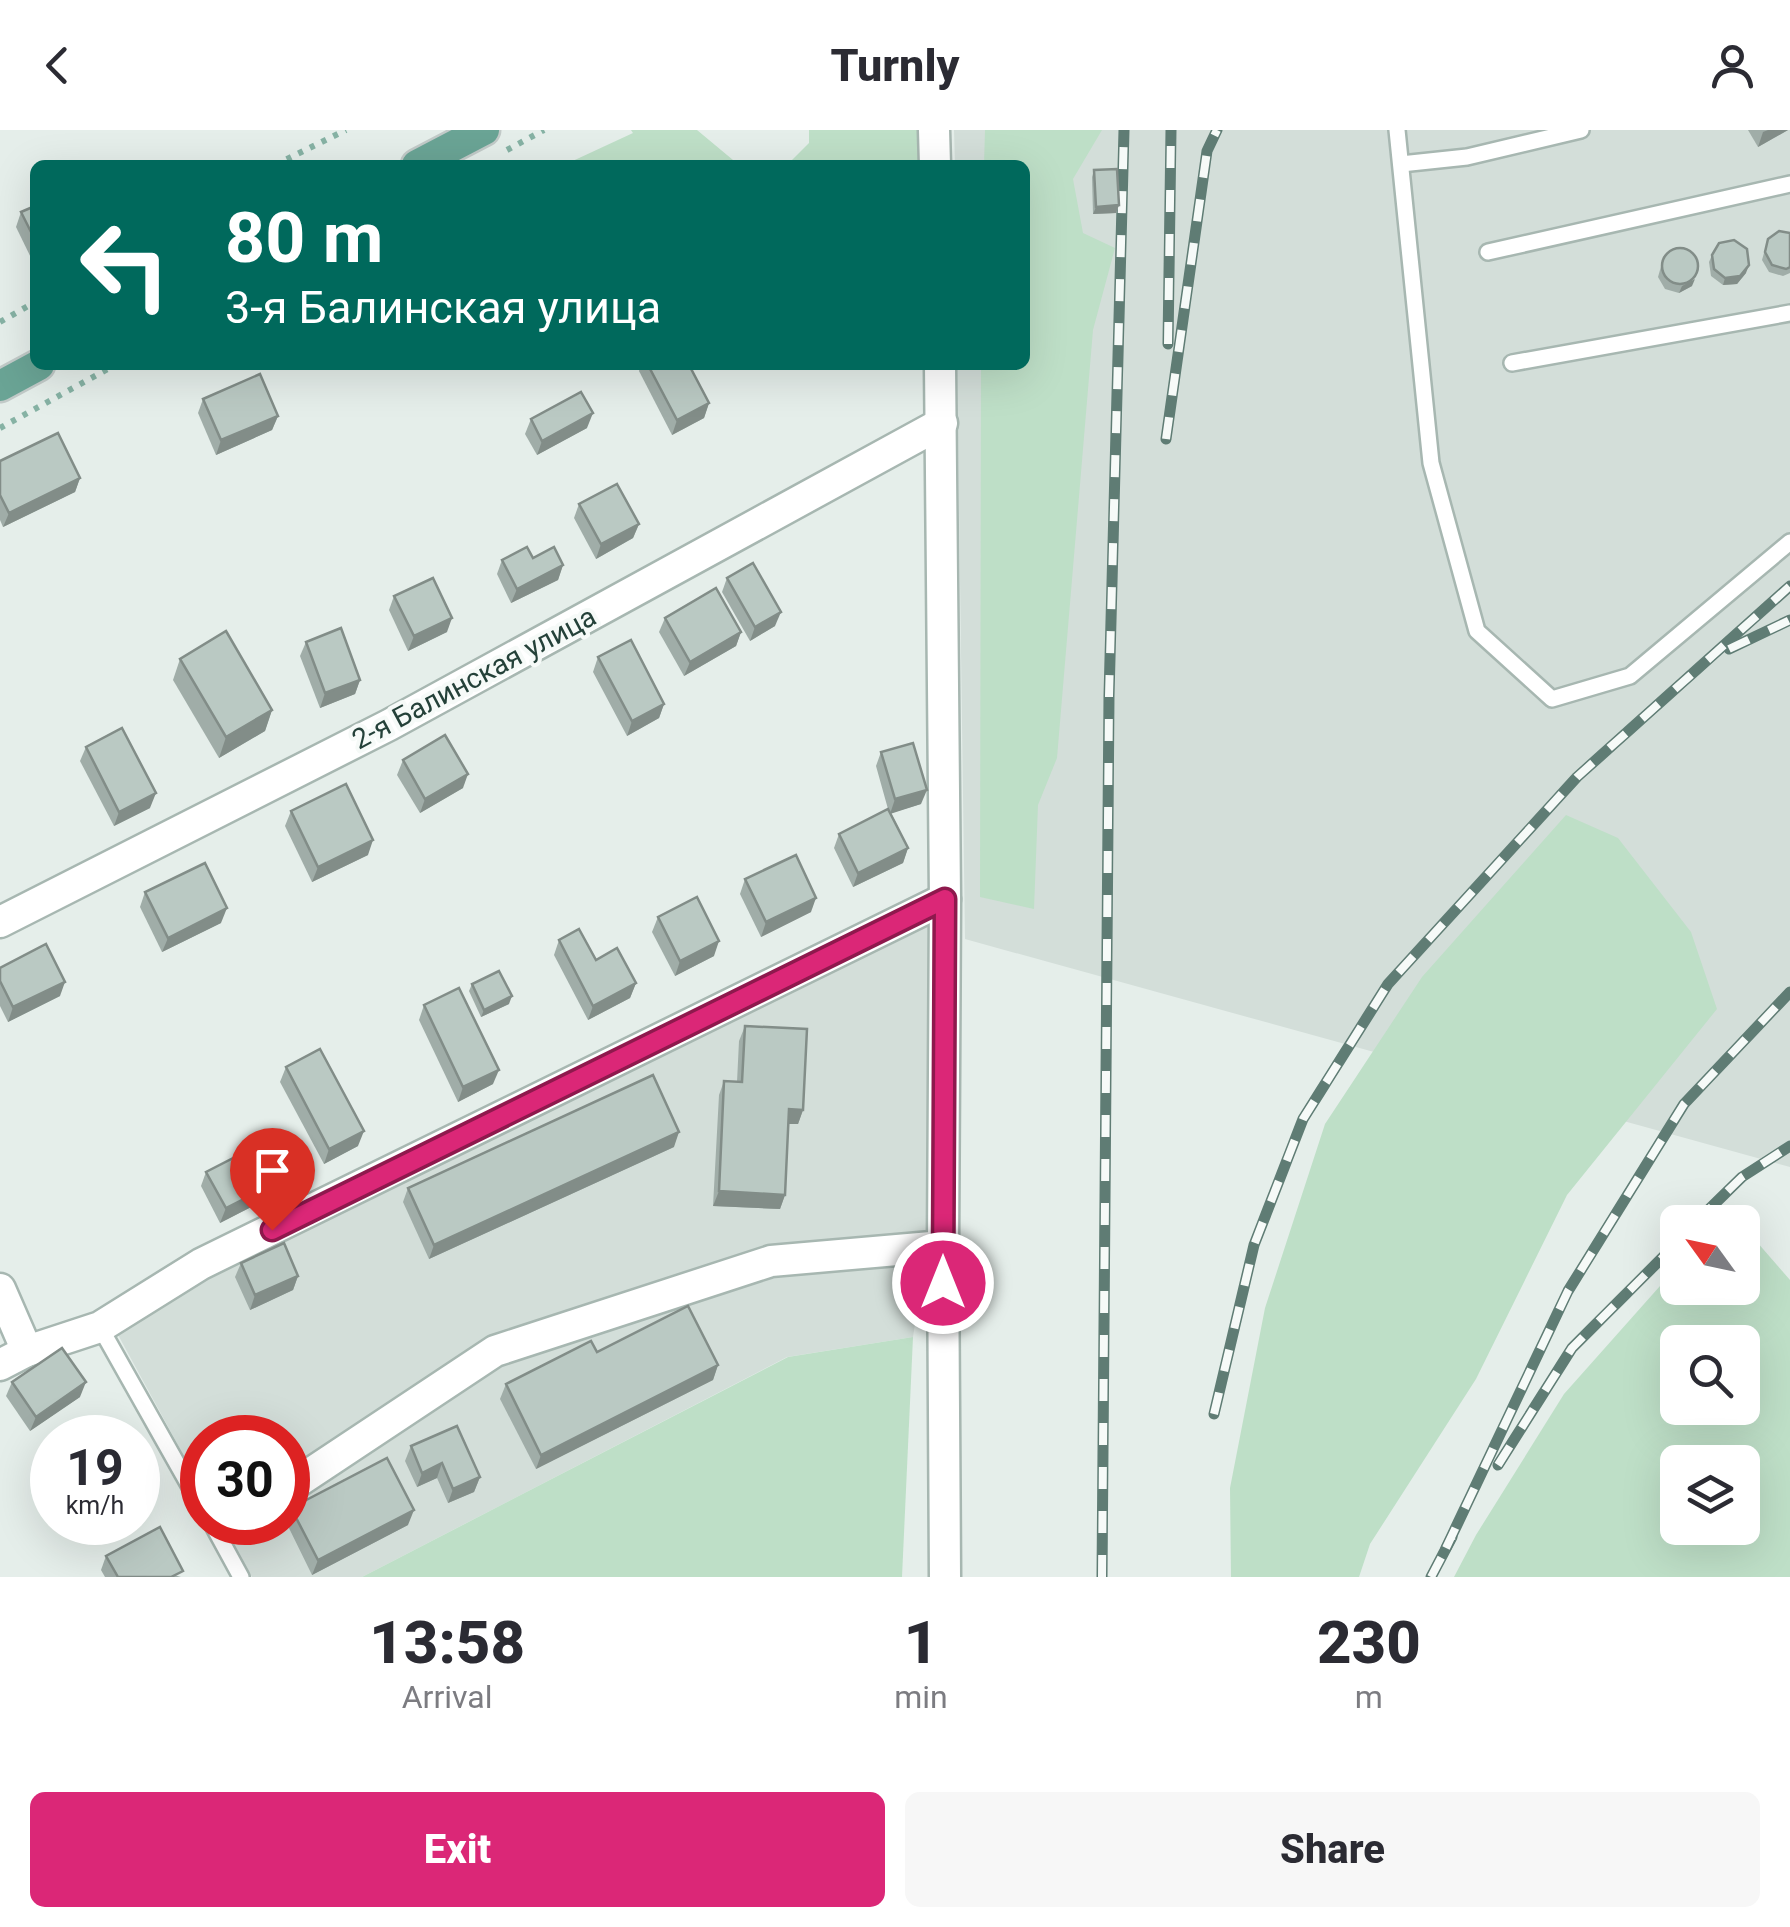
<!DOCTYPE html>
<html lang="en">
<head>
<meta charset="utf-8">
<style>
	body { margin:0; font-family:Roboto,sans-serif; background:#f7f7f7; color:#2b2b33; height:100vh; display:flex; flex-direction:column; font-size:38px; white-space:nowrap }
	* { box-sizing:border-box; margin:0 }
	p { font-size:32px; color:#7c7c81 }
	.icon { flex:none; width:55px; height:55px; fill:none; stroke:currentColor; stroke-width:2; stroke-linecap:round; stroke-linejoin:round }
	.map { position:relative; height:1447px; overflow:hidden }
	.sheet { display:flex; flex-direction:column; background:#fff; flex:1 }
	.sheet>* { flex:none }
	.hud { position:absolute; left:30px; top:30px; width:1000px; height:210px; border-radius:15px; box-shadow:0 10px 40px #0002; background:#00695c; color:#fff; overflow:hidden }
	.needle { width:65px; rotate:303deg }
	.tools { position:absolute; left:1660px; top:1075px; display:grid; gap:20px }
	.tools a { display:grid; place-items:center; width:100px; height:100px; border-radius:15px; background:#fff; box-shadow:0 10px 40px #0002; font-size:50px }
	.speed { position:absolute; left:30px; top:1285px; display:flex; gap:20px; font-size:50px; font-weight:700; text-align:center }
	.speed>* { display:grid; place-content:center; width:130px; height:130px; border-radius:50%; background:#fff; box-shadow:0 10px 40px #0002; line-height:1 }
	.speed small { font-size:25px; font-weight:400 }
	.speed .limit { border:15px solid #d22; background:#fff; color:#111 }
	.pin { position:absolute; display:grid; place-items:center; width:85px; height:85px; color:#fff; margin:-102px -42px; border-radius:50% 50% 50% 0; rotate:-45deg; box-shadow:0 0 10px #0007 }
	.pin .icon { rotate:45deg }
	.me { position:absolute; width:110px; margin:-55px; rotate:0deg; stroke-linejoin:round; filter:drop-shadow(0 0 8px #0008) }
	.turn { display:flex; align-items:center; gap:35px; height:210px; padding:0 30px; font-size:45px }
	.turn .icon { width:130px; height:130px; stroke-width:2.5 }
	.turn b { display:block; font-size:70px; line-height:85px }
	.eta { display:flex; justify-content:space-evenly; align-items:center; height:170px; text-align:center }
	.eta b { font-size:60px; font-weight:800; line-height:70px }
	.button { display:flex; gap:20px; margin-top:auto; padding:20px 30px }
	.button a { flex:1; height:115px; border-radius:15px; background:#db2777; color:#fff; font-size:40px; font-weight:800; line-height:115px; text-align:center }
	.button a+a { background:#f7f7f7; color:#2b2b33 }
	header { display:flex; justify-content:space-between; align-items:center; height:130px; padding:0 30px; background:#fff; font-size:45px; font-weight:800 }
	.map>svg:first-child { display:block }
	.built { fill:#d3ded9 }
	.green { fill:#bedfc7; fill-rule:evenodd }
	.lines { fill:none; stroke-linecap:round; stroke-linejoin:round }
	.lane-casing { stroke:#a7b7b1; stroke-width:20 }
	.street-casing { stroke:#a7b7b1; stroke-width:35 }
	.primary-casing { stroke:#c2cac8; stroke-width:35 }
	.path { stroke:#86b2a4; stroke-width:6; stroke-dasharray:5 8; stroke-linecap:butt }
	.lane { stroke:#fff; stroke-width:15 }
	.street { stroke:#fff; stroke-width:30 }
	.primary { stroke:#6aa495; stroke-width:30 }
	.rail-casing { stroke:#5f7c74; stroke-width:11 }
	.rail { stroke:#f6faf8; stroke-width:8; stroke-dasharray:22; stroke-linecap:butt }
	.wall { fill:#a0ada8 }
	.shaded-wall { fill:#828d88 }
	.building { fill:#bac9c3; stroke:#828d88; stroke-width:2.5 }
	.route-casing { stroke:#8e194d; stroke-width:25 }
	.route { stroke:#db2777; stroke-width:18 }
	.labels { text-anchor:middle; dominant-baseline:central; stroke-width:8; stroke-linejoin:round; paint-order:stroke }
	.street-label { font-size:28px; fill:#244139; stroke:#f6faf8 }
</style>
</head>
<body>
<header><svg class="icon" aria-label="back" viewBox="0 0 24 24"><path d="M15 5l-7 7 7 7"/></svg>Turnly<svg class="icon" aria-label="person" viewBox="0 0 24 24"><circle cx="12" cy="8" r="4"/><path d="M4 21q1-7 8-7t8 7"/></svg></header>
<div class="map">
<svg width="1790" height="1447" viewBox="0 0 1790 1447">
	<rect width="100%" height="100%" fill="#e5eeea"/>
	<g class="built">
		<polygon points="954,0 1790,0 1790,1037 965,809 957,235 1025,235 1025,35 955,35"/>
		<polygon points="930,787 929,1101 913,1207 787,1227 362,1447 252,1447 221,1393 288,1392 288,1308 202,1308 202,1359 117,1203 213,1140 387,1060"/>
	</g>
	<g class="green">
		<polygon points="631,0 697,0 739,35 564,35 633,3"/>
		<polygon points="809,0 923,0 922,35 787,35 809,13"/>
		<polygon points="985,0 1102,0 1073,49 1083,103 1115,118 1093,200 1057,628 1038,675 1034,779 980,767 981,235 1025,235 1025,35 984,35"/>
		<polygon points="1566,685 1618,708 1691,802 1717,879 1567,1065 1476,1249 1370,1414 1359,1447 1231,1447 1230,1358 1265,1178 1325,994 1422,847"/>
		<path d="M1750 1104 1790 1150V1447H1454L1476 1405 1564 1264 1668 1147 1677 1142 1678 1158H1742L1743 1108ZM1742 1212V1278H1678V1212ZM1742 1332V1398H1678V1332Z"/>
		<polygon points="913,1207 902,1447 362,1447 788,1227"/>
	</g>
	<g class="lines">
		<defs>
			<g id="lane">
				<polyline points="1397,0 1431,333 1477,501 1552,569 1630,546 1790,412"/>
				<polyline points="1401,34 1467,27 1581,0"/>
				<polyline points="1488,122 1790,54"/>
				<polyline points="1512,233 1790,183"/>
				<polyline points="100,1197 202,1378"/>
				<polyline points="211,1392 241,1447"/>
			</g>
			<g id="street">
				<polyline points="934,0 935,35"/>
				<polyline points="0,792 389,595 942,293"/>
				<polyline points="943,1116 945,1447"/>
				<polyline points="0,1159 27,1221"/>
				<polyline points="0,1235 27,1221 100,1197 201,1134 945,769"/>
				<polyline points="290,1357 495,1221 771,1131 943,1116 945,769 940,235"/>
			</g>
			<g id="primary">
				<polyline points="417,35 484,0"/>
				<polyline points="0,256 39,235"/>
			</g>
		</defs>
		<use href="#lane" class="lane-casing"/>
		<use href="#street" class="street-casing"/>
		<use href="#primary" class="primary-casing"/>
		<g class="path">
			<polyline points="507,20 544,0"/>
			<polyline points="275,35 346,0"/>
			<polyline points="0,192 35,172"/>
			<polyline points="0,298 115,235"/>
		</g>
		<use href="#lane" class="lane"/>
		<use href="#street" class="street"/>
		<use href="#primary" class="primary"/>
		<defs>
			<g id="rail">
				<polyline points="1168,214 1171,0"/>
				<polyline points="1166,309 1207,21 1217,0"/>
				<polyline points="1729,519 1790,490"/>
				<polyline points="1696,1092 1742,1047 1790,1016"/>
				<polyline points="1214,1284 1254,1115 1303,989 1388,854 1577,647 1790,456"/>
				<polyline points="1498,1335 1572,1218 1678,1112"/>
				<polyline points="1446,1418 1568,1161 1684,974 1790,862"/>
				<polyline points="1102,1447 1109,566 1124,0"/>
				<polyline points="1431,1447 1452,1407"/>
			</g>
		</defs>
		<use href="#rail" class="rail-casing"/>
		<use href="#rail" class="rail"/>
	</g>
	<g class="wall">
		<polygon points="1748,0 1788,0 1758,17"/>
		<polygon points="1094,40 1119,75 1116,83 1093,84 1092,47"/>
		<polygon points="35,76 35,136 16,97 21,82"/>
		<polygon points="1790,103 1790,143 1783,146 1769,142 1762,130 1768,109"/>
		<polygon points="1712,125 1746,143 1737,154 1723,155 1711,146 1709,132"/>
		<polygon points="1664,126 1692,156 1679,163 1665,159 1658,147"/>
		<polygon points="641,235 689,235 709,273 704,288 672,305 639,241"/>
		<polygon points="203,269 278,286 272,300 216,325 198,283"/>
		<polygon points="531,289 587,298 537,325 525,304"/>
		<polygon points="0,331 80,348 75,362 3,397 0,390"/>
		<polygon points="579,374 639,394 633,408 596,429 574,388"/>
		<polygon points="533,428 563,435 558,450 511,473 497,444 502,430"/>
		<polygon points="727,448 775,496 750,511 722,462"/>
		<polygon points="394,466 447,502 408,521 389,480"/>
		<polygon points="665,488 741,502 736,516 684,546 659,502"/>
		<polygon points="306,512 360,550 355,564 320,578 300,526"/>
		<polygon points="598,527 664,574 659,588 627,606 593,542"/>
		<polygon points="180,529 272,580 265,601 219,628 173,550"/>
		<polygon points="86,617 150,678 114,696 80,631"/>
		<polygon points="881,622 921,674 891,683 908,718 903,733 853,757 834,718 839,704 888,679 876,636"/>
		<polygon points="403,630 463,658 420,683 397,645"/>
		<polygon points="291,681 368,725 312,752 285,696"/>
		<polygon points="745,749 811,782 761,807 740,764"/>
		<polygon points="145,762 221,793 162,822 140,777"/>
		<polygon points="658,787 714,826 675,846 652,802"/>
		<polygon points="559,810 636,853 630,868 588,890 554,825"/>
		<polygon points="0,838 60,866 8,892 0,876"/>
		<polygon points="472,854 509,874 481,887 469,861"/>
		<polygon points="424,875 493,954 458,972 419,890"/>
		<polygon points="745,896 803,980 798,994 788,994 785,1065 780,1079 713,1076 719,965 724,951 737,952 739,911"/>
		<polygon points="286,937 358,1016 324,1034 280,952"/>
		<polygon points="674,1017 429,1129 403,1072 408,1058"/>
		<polygon points="206,1042 263,1071 220,1093 201,1056"/>
		<polygon points="241,1133 298,1146 293,1160 250,1180 235,1147"/>
		<polygon points="597,1222 718,1235 713,1250 536,1339 500,1269 506,1254"/>
		<polygon points="12,1252 80,1267 30,1301 6,1266"/>
		<polygon points="411,1316 480,1347 474,1362 448,1373 437,1348 417,1357 405,1331"/>
		<polygon points="291,1378 408,1395 312,1445 286,1392 288,1392"/>
		<polygon points="106,1426 181,1447 105,1447 101,1440"/>
	</g>
	<g class="shaded-wall">
		<polygon points="1768,0 1788,0 1758,17 1763,2"/>
		<polygon points="1119,75 1116,83 1093,84 1096,77"/>
		<polygon points="1749,135 1746,143 1737,154 1723,155 1725,148"/>
		<polygon points="1695,149 1692,156 1679,163 1682,156"/>
		<polygon points="709,273 704,288 672,305 677,290"/>
		<polygon points="593,283 587,298 537,325 542,311"/>
		<polygon points="278,286 272,300 216,325 221,310"/>
		<polygon points="80,348 75,362 3,397 9,383"/>
		<polygon points="639,394 633,408 596,429 601,414"/>
		<polygon points="563,435 558,450 511,473 517,459"/>
		<polygon points="781,482 775,496 750,511 755,497"/>
		<polygon points="452,488 447,502 408,521 414,506"/>
		<polygon points="741,502 736,516 684,546 690,532"/>
		<polygon points="360,550 355,564 320,578 325,563"/>
		<polygon points="664,574 659,588 627,606 632,591"/>
		<polygon points="272,580 265,601 219,628 226,607"/>
		<polygon points="468,644 463,658 420,683 425,669"/>
		<polygon points="927,660 921,674 890,684 895,669"/>
		<polygon points="156,663 150,678 114,696 119,682"/>
		<polygon points="373,710 368,725 312,752 318,737"/>
		<polygon points="908,718 903,733 853,757 858,743"/>
		<polygon points="816,768 811,782 761,807 766,792"/>
		<polygon points="227,778 221,793 162,822 168,808"/>
		<polygon points="719,811 714,826 675,846 680,831"/>
		<polygon points="65,852 60,866 8,892 13,877"/>
		<polygon points="636,853 630,868 588,890 593,876"/>
		<polygon points="512,866 509,874 481,887 484,880"/>
		<polygon points="499,940 493,954 458,972 463,957"/>
		<polygon points="789,979 803,980 798,994 784,994"/>
		<polygon points="364,1001 358,1016 324,1034 329,1019"/>
		<polygon points="679,1002 674,1017 429,1129 434,1115"/>
		<polygon points="268,1057 263,1071 220,1093 226,1078"/>
		<polygon points="719,1061 785,1065 780,1079 713,1076"/>
		<polygon points="298,1146 293,1160 250,1180 255,1165"/>
		<polygon points="718,1235 713,1250 536,1339 541,1325"/>
		<polygon points="86,1252 80,1267 30,1301 36,1287"/>
		<polygon points="442,1333 437,1348 417,1357 422,1343"/>
		<polygon points="480,1347 474,1362 448,1373 453,1359"/>
		<polygon points="414,1380 408,1395 312,1445 318,1430"/>
	</g>
	<g class="building">
		<polygon points="1117,39 1119,75 1096,77 1094,40"/>
		<polygon points="35,76 35,110 21,82"/>
		<polygon points="1779,101 1790,103 1790,137 1786,139 1772,135 1765,122 1768,109"/>
		<polygon points="1734,110 1747,119 1749,135 1740,146 1725,148 1714,139 1712,125 1719,113"/>
		<circle cx="1680" cy="136" r="18"/>
		<polygon points="648,235 689,235 709,273 677,290"/>
		<polygon points="260,244 278,286 221,310 203,269"/>
		<polygon points="581,262 593,283 542,311 531,289"/>
		<polygon points="58,303 80,348 9,383 0,365 0,331"/>
		<polygon points="617,354 639,394 601,414 579,374"/>
		<polygon points="527,417 533,428 554,417 563,435 517,459 502,430"/>
		<polygon points="753,433 781,482 755,497 727,448"/>
		<polygon points="433,448 452,488 414,506 394,466"/>
		<polygon points="716,458 741,502 690,532 665,488"/>
		<polygon points="341,498 360,550 325,563 306,512"/>
		<polygon points="226,501 272,580 226,607 180,529"/>
		<polygon points="631,510 664,574 632,591 598,527"/>
		<polygon points="122,598 156,663 119,682 86,617"/>
		<polygon points="445,605 468,644 425,669 403,630"/>
		<polygon points="913,613 927,660 895,669 881,622"/>
		<polygon points="346,654 373,710 318,737 291,681"/>
		<polygon points="888,679 908,718 858,743 839,704"/>
		<polygon points="796,725 816,768 766,792 745,749"/>
		<polygon points="205,733 227,778 168,808 145,762"/>
		<polygon points="697,767 719,811 680,831 658,787"/>
		<polygon points="579,799 596,830 617,818 636,853 593,876 559,810"/>
		<polygon points="46,814 65,852 13,877 0,851 0,838"/>
		<polygon points="499,841 512,866 484,880 472,854"/>
		<polygon points="459,858 499,940 463,957 424,875"/>
		<polygon points="745,896 807,899 803,980 789,979 785,1065 719,1061 724,951 742,952"/>
		<polygon points="320,919 364,1001 329,1019 286,937"/>
		<polygon points="653,945 679,1002 434,1115 408,1058"/>
		<polygon points="249,1020 268,1057 226,1078 206,1042"/>
		<polygon points="284,1113 298,1146 255,1165 241,1133"/>
		<polygon points="688,1176 718,1235 541,1325 506,1254 591,1211 597,1222"/>
		<polygon points="62,1218 86,1252 36,1287 12,1252"/>
		<polygon points="457,1296 480,1347 453,1359 442,1333 422,1343 411,1316"/>
		<polygon points="387,1328 414,1380 318,1430 291,1378"/>
		<polygon points="160,1397 183,1441 171,1447 118,1447 106,1426"/>
	</g>
	<g class="lines">
		<defs>
			<polyline id="route" points="272,1100 945,769 943,1153"/>
		</defs>
		<use href="#route" class="route-casing"/>
		<use href="#route" class="route"/>
	</g>
	<g class="labels">
		<g class="street-label">
			<text transform="translate(474 548) rotate(-28)">2-я Балинская улица</text>
		</g>
	</g>
</svg>
<div class="tools">
<a><svg class="needle" viewBox="-14 -14 28 28"><path d="M0-13l5 13h-10z" fill="#e53935"/><path d="M0 13l5-13h-10z" fill="#7c7c81"/></svg></a>
<a><svg class="icon" aria-label="search" viewBox="0 0 24 24"><circle cx="10" cy="10" r="6"/><path d="M15 15l6 6"/></svg></a>
<a><svg class="icon" aria-label="layers" viewBox="0 0 24 24"><path d="M12 4l9 5-9 5-9-5zM3 14l9 5 9-5"/></svg></a>
</div>
<div class="speed"><div>19<small>km/h</small></div><div class="limit">30</div></div>
<div class="pin" style="left:272px;top:1100px;background:#d93025"><svg class="icon" aria-label="arrive" viewBox="0 0 24 24"><path d="M6 21V4h12l-3 4 3 4H6"/></svg></div>
<svg class="me" style="left:943px;top:1153px" viewBox="-20 -20 40 40"><circle r="17" fill="#db2777" stroke="#fff" stroke-width="3"/><path d="M0-11L8 9 0 5-8 9z" fill="#fff"/></svg>
<div class="hud">
<div class="turn"><svg class="icon" aria-label="left" viewBox="0 0 24 24"><path d="M17 20v-9H6M10 6l-5 5 5 5"/></svg><div><b>80 m</b>3-я Балинская улица</div></div>
</div>
</div>
<section class="sheet">
<div class="eta">
<div><b>13:58</b><p>Arrival</p></div>
<div><b>1</b><p>min</p></div>
<div><b>230</b><p>m</p></div>
</div>
<div class="button"><a>Exit</a><a>Share</a></div>
</section>
</body>
</html>
